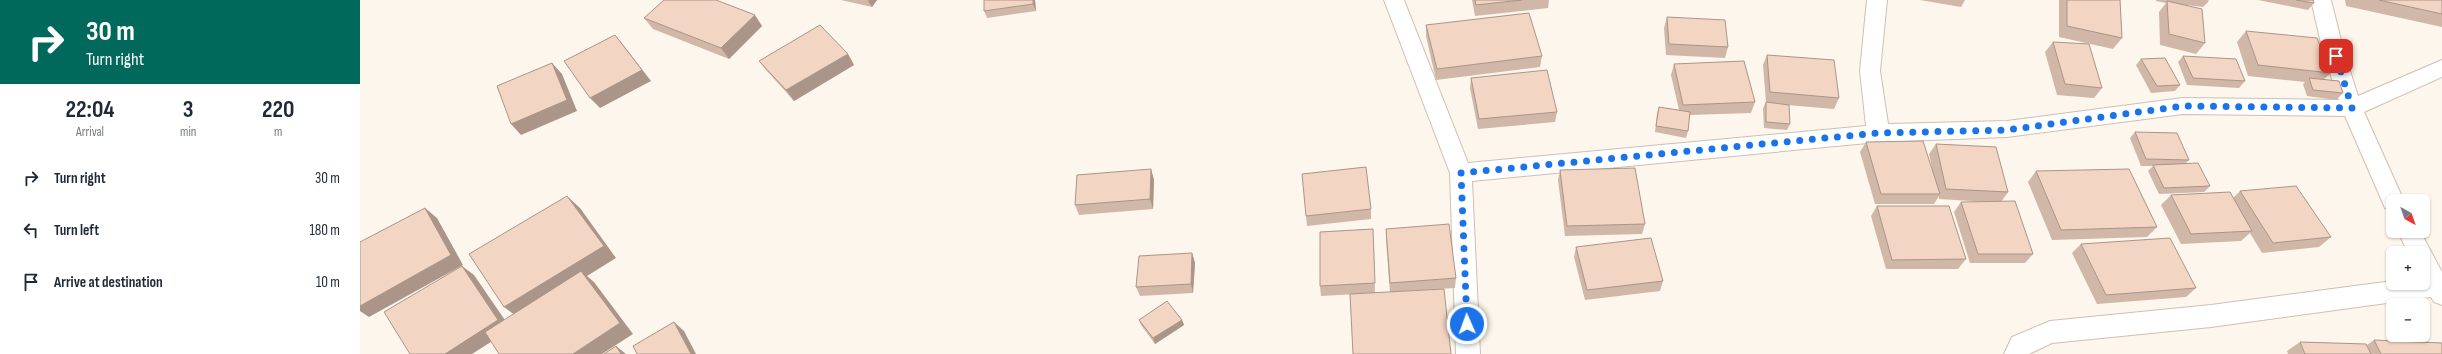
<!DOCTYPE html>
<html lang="en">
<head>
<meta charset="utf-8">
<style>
	body { margin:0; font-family:"Sofia Sans Condensed",sans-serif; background:#f6f6f7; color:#1f2937; height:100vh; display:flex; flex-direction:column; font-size:15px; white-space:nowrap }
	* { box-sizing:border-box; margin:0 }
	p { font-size:13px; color:#747a83 }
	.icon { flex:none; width:22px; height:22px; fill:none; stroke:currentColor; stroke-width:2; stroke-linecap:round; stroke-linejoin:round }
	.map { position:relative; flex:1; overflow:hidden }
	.sheet { display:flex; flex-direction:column; background:#fff; width:360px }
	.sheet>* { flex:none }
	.top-card { background:#00695c; color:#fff; overflow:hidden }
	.needle { width:26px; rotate:140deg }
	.controls { position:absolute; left:2026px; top:194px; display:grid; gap:8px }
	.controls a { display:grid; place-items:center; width:44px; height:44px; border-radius:6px; background:#fff; box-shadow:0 1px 3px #0004; font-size:20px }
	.pin { position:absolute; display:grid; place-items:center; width:34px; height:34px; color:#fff; margin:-17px; border-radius:8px; box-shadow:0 2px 6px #0006 }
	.me { position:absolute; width:44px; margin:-22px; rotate:358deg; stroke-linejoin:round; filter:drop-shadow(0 0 3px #0008) }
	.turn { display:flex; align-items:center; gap:14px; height:84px; padding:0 20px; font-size:18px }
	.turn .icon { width:52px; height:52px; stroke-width:2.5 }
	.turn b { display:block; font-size:28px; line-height:34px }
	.eta { display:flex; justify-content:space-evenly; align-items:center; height:68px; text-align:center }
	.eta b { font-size:24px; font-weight:700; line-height:28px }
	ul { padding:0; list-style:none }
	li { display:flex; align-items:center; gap:12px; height:52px; padding:0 20px }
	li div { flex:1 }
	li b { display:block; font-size:15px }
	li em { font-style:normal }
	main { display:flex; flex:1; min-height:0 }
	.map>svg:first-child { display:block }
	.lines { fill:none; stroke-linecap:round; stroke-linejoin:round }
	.minor-casing { stroke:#d1beb0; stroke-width:2 }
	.minor { fill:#fff; fill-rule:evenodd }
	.wall { fill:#d1b7a8 }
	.shaded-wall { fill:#aa9588 }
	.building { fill:#f3d5c3; stroke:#aa9588 }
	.route { stroke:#1a73e8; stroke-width:7; stroke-dasharray:0 12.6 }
</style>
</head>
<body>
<main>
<section class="sheet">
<div class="top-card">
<div class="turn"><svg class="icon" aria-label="right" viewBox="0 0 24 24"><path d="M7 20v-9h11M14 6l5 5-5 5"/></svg><div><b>30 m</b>Turn right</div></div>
</div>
<div class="eta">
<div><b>22:04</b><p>Arrival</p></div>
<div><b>3</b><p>min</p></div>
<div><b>220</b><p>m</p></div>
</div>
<ul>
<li><svg class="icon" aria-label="right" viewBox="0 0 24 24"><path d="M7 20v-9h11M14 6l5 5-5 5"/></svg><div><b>Turn right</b></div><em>30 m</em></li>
<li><svg class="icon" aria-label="left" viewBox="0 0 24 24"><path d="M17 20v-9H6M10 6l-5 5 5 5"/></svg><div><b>Turn left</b></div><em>180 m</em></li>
<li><svg class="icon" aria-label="arrive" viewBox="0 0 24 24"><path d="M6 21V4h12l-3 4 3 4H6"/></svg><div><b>Arrive at destination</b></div><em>10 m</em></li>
</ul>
</section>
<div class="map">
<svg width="2082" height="354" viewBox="0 0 2082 354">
	<rect width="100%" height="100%" fill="#fdf6ec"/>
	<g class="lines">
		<defs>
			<g id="minor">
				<polygon points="1024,0 1044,0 1108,163 1506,126 1500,71 1507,0 1527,0 1520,71 1528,124 1647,121 1823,98 1979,100 1963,52 1951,0 1971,0 1984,52 1998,96 2082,60 2082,77 2004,112 2044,201 2033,201 2033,210 2025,208 1985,116 1823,114 1647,137 1518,142 1112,181 1120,354 1096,354 1090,173"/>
				<polygon points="2038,231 2060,231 2082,272 2082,305 2074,302 2071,297 1851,327 1692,343 1669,354 1644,354 1652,337 1690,321 1851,305 2033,281 2063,283 2063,253 2048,253"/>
			</g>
		</defs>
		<use href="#minor" class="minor-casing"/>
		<use href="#minor" class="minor"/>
	</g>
	<g class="wall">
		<polygon points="481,0 517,0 512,7"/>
		<polygon points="675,0 676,11 627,18 624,11"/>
		<polygon points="1112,0 1189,0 1188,8 1115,16"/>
		<polygon points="1560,0 1605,0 1601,7"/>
		<polygon points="1699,0 1760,0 1762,38 1753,49 1699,37"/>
		<polygon points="1796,0 1848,0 1849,1 1843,7 1826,5 1845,43 1836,54 1800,45 1799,12 1806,3 1796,1"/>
		<polygon points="1898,0 1953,0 1954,3 1948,10"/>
		<polygon points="1985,0 2082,0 2082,27 1986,6"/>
		<polygon points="1307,17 1368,47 1365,58 1306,55 1304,28"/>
		<polygon points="284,18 402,26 369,59 293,29"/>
		<polygon points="1066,25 1182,56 1180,67 1076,80 1066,36"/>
		<polygon points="1886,31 1971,73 1964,79 1983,93 1976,100 1947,96 1943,84 1945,82 1888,76 1877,42"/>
		<polygon points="1693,42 1742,88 1734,98 1697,95 1685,52"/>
		<polygon points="488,54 494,65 434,101 407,71 399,61"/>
		<polygon points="1407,55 1479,98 1474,109 1427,105 1430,124 1427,130 1404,128 1403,108 1406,102 1403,65"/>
		<polygon points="1823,56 1885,81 1879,88 1827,85 1818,62"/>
		<polygon points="1781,59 1820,85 1815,91 1791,93 1776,65"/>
		<polygon points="1314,64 1395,102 1391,113 1330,115 1328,131 1326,138 1295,132 1297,113 1299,107 1319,110 1311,75"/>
		<polygon points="1111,78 1197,112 1195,122 1118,129 1110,88"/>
		<polygon points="1775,132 1829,160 1825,164 1850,186 1844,192 1799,194 1788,171 1793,166 1781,166 1770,138"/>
		<polygon points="1506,142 1573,173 1569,154 1576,144 1648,192 1641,202 1673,254 1665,263 1610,263 1594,212 1601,202 1627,202 1579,199 1579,196 1574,204 1515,204 1500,152"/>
		<polygon points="791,169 794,180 793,209 719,215 715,205"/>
		<polygon points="1200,170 1285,224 1282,234 1205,236 1198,180"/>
		<polygon points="1676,171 1797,227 1787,237 1692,240 1668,182"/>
		<polygon points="1880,191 1971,237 1959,247 1902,253 1890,233 1881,241 1821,244 1801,205 1811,195 1873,198"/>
		<polygon points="1517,206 1606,259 1598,269 1526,269 1511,216"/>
		<polygon points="1011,209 1011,219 947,226 946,216"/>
		<polygon points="1013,229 1015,293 961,296 960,286"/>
		<polygon points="1026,229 1096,278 1095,288 1030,292 1026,239"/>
		<polygon points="1721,244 1836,288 1826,297 1737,304 1712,253"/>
		<polygon points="1216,247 1303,281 1300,291 1225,300 1214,257"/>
		<polygon points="832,253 835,263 833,293 780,296 776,287"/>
		<polygon points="779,320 822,320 824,325 795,344 781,325"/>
		<polygon points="2014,340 2082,354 1928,354 1927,351 1940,342 2007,345"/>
	</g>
	<g class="shaded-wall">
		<polygon points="509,0 517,0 512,7 508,1"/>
		<polygon points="673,0 675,0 676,11 673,4"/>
		<polygon points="395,15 402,26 369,59 361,48"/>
		<polygon points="255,35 264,46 291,81 240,108 230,98"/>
		<polygon points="488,54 494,65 434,101 426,90"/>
		<polygon points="192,63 202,74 217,111 161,135 151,124"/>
		<polygon points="791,169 794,180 793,209 790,199"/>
		<polygon points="207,196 220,208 256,258 227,276 234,282 273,334 242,354 213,354 159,318 144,307"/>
		<polygon points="65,208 77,218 103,265 9,317 0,311 0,306"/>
		<polygon points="832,253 835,263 833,293 831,284"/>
		<polygon points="102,266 114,275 151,329 112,354 85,354"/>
		<polygon points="822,320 824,325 795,344 793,338"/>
		<polygon points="314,322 324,331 336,354 331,354"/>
		<polygon points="256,346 266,354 261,354"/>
	</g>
	<g class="building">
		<polygon points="304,0 356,0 395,15 361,48 284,18"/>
		<polygon points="624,0 673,0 673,4 624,11"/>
		<polygon points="1115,0 1162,0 1116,5"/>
		<polygon points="1707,0 1760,0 1762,38 1707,26"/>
		<polygon points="1936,0 1953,0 1954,3"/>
		<polygon points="2019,0 2082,0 2082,14"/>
		<polygon points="1807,1 1842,9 1845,43 1809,34"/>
		<polygon points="1169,13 1182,56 1077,69 1066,25"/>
		<polygon points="1307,17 1365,20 1368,47 1309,44"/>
		<polygon points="460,25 488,54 426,90 399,61"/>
		<polygon points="1886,31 1957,38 1971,73 1898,65"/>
		<polygon points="255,35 282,70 230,98 204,61"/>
		<polygon points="1693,42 1729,44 1742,88 1705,84"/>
		<polygon points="1407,55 1474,60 1479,98 1410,92"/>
		<polygon points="1823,56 1876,59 1885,81 1833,78"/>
		<polygon points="1805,58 1820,85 1797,86 1781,59"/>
		<polygon points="1384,61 1395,102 1323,105 1314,64"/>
		<polygon points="192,63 207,100 151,124 137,86"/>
		<polygon points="1187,70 1197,112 1119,119 1111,78"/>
		<polygon points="1949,78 1979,81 1983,93 1953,90"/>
		<polygon points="1406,102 1429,105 1430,124 1406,122"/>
		<polygon points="1299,107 1330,112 1328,131 1296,126"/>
		<polygon points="1775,132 1817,133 1829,160 1786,159"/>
		<polygon points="1563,141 1580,194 1521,194 1506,142"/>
		<polygon points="1576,144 1636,147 1648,192 1586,189"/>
		<polygon points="1838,163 1850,186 1804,188 1793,165"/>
		<polygon points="1006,167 1011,209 946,216 942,174"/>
		<polygon points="1275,168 1285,224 1207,226 1200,170"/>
		<polygon points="791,169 790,199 715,205 717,175"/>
		<polygon points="1769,169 1797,227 1701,230 1676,171"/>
		<polygon points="1936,186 1971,237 1913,243 1880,191"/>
		<polygon points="1870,192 1892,231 1831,234 1811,195"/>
		<polygon points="207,196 244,246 144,307 109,254"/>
		<polygon points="1655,201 1673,254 1618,254 1601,202"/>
		<polygon points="1517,206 1589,206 1606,259 1532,260"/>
		<polygon points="65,208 91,255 0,306 0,242"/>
		<polygon points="1089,224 1096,278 1030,283 1026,229"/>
		<polygon points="1013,229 1015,283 960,286 960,232"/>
		<polygon points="1291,238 1303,281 1227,290 1216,247"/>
		<polygon points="1810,238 1836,288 1746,295 1721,244"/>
		<polygon points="832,253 831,284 776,287 779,256"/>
		<polygon points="102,266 138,320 85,354 50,354 24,312"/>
		<polygon points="221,271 260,323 213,354 139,354 125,332"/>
		<polygon points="1084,289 1091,354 993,354 990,294"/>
		<polygon points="807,301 822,320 793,338 779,320"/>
		<polygon points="314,322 331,354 277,354 273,346"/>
		<polygon points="2014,340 2082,343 2082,354 2021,354"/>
		<polygon points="1940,342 2006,344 2011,354 1945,354"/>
		<polygon points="256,346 261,354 244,354"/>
	</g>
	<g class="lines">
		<polyline class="route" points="1107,324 1101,173 1518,133 1647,130 1823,106 1992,108 1976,56"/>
	</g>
</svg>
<div class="controls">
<a><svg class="needle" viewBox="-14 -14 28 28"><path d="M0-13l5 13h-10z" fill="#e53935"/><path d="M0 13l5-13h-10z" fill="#747a83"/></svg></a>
<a>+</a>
<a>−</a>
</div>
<div class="pin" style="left:1976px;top:56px;background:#d93025"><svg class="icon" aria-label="arrive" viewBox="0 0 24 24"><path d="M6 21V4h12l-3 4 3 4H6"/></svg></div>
<svg class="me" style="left:1107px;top:324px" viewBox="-20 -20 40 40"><circle r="17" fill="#1a73e8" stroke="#fff" stroke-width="3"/><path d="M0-11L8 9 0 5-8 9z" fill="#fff"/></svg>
</div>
</main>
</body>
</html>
